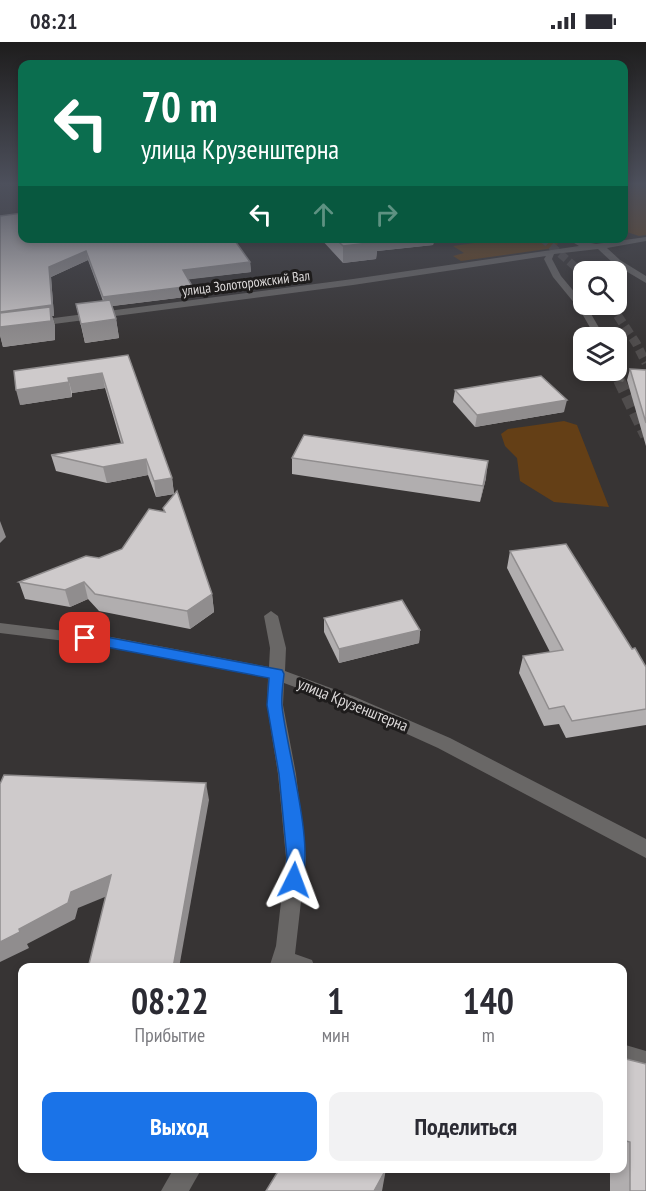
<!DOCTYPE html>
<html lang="ru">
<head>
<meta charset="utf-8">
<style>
	body { margin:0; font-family:"PT Sans Narrow",sans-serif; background:#f2f2f3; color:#2b2b33; height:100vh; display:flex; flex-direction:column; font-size:22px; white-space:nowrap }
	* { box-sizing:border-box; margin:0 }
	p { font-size:20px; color:#7c7c81 }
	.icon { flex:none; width:33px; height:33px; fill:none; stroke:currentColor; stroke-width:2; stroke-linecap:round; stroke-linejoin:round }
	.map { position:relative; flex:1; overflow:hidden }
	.side { position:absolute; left:18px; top:921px; width:609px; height:210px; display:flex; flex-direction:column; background:#fff; border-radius:12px; box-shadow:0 3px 9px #0003 }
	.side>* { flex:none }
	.guide { position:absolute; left:18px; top:18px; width:610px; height:183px; border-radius:12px; box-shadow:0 3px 9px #0003; background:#0b6e4f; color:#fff; overflow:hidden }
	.tools { position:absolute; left:573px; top:219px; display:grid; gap:12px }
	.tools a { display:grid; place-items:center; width:54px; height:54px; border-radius:12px; background:#fff; box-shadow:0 3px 9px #0003; font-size:30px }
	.pin { position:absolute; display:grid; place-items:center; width:51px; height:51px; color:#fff; margin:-26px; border-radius:12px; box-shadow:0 3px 9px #0006 }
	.me { position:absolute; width:66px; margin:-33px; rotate:3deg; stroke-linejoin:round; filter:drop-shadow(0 0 4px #0008) }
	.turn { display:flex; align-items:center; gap:21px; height:126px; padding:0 24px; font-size:27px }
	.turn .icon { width:78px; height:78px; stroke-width:2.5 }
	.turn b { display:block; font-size:42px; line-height:51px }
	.lanes { display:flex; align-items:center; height:57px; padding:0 24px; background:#0003; justify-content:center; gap:30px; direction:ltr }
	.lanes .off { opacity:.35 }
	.eta { display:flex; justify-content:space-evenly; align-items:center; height:102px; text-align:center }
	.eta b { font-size:36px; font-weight:700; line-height:42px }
	.primary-button { display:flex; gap:12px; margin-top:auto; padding:12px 24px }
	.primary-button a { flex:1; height:69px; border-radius:12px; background:#1a73e8; color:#fff; font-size:24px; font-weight:700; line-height:69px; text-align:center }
	.primary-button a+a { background:#f2f2f3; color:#2b2b33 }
	.status { display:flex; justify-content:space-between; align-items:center; height:42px; padding:0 30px; background:#fff; direction:ltr }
	.status svg { height:16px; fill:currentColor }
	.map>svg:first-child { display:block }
	.green { fill:#643f16 }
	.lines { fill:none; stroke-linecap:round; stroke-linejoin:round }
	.minor-tunnel { stroke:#504d4d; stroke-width:12; stroke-dasharray:12 6; stroke-linecap:butt }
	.major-tunnel-far1 { stroke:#504d4d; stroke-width:8; stroke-dasharray:8 4; stroke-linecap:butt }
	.major-tunnel { stroke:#504d4d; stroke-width:9; stroke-dasharray:9 4.5; stroke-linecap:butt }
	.minor { fill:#696766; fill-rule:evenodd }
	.wall { fill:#b1aeaf }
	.shaded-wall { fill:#908d8e }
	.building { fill:#cecacb; stroke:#908d8e; stroke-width:1.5 }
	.route { fill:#1a73e8; stroke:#114b97; stroke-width:1.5 }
	.labels { text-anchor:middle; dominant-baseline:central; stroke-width:6; stroke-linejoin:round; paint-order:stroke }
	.far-street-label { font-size:14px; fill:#dcd9d9; stroke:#1e1c1c }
	.street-label { font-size:16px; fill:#dcd9d9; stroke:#1e1c1c }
</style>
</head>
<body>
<div class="status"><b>08:21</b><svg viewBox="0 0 49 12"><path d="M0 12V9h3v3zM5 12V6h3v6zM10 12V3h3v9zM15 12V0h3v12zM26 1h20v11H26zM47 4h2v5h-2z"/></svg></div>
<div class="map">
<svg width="646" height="1149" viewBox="0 0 646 1149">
	<rect width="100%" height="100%" fill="#373434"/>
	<g class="green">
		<polygon points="624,141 646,141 640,145 646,147 646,193 639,194 624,189"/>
		<polygon points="485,198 553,197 558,202 554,206 461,219 453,214 464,211 453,204 481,200"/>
		<polygon points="564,379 577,383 609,465 554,460 520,439 517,416 505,404 501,392 508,387"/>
	</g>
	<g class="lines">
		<polyline class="minor-tunnel" points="619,338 646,394"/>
		<polyline class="major-tunnel-far1" points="542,196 580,229"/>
		<g class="major-tunnel">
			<polyline points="578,228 584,233"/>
			<polyline points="610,262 636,301 646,321"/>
		</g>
		<g class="minor">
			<polygon points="646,195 646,199 607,206 620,218 646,234 646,241 614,222 598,207 554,212 552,217 561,234 587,265 605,296 596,296 580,268 553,235 544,217 546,214 353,243 0,289 0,283 353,237 579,204 566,196 596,202"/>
			<polygon points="616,325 624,338 623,340 614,338 610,328 616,328"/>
			<polygon points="271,569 278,574 286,606 285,629 355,655 450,696 646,797 646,816 438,706 343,663 284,641 283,663 296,732 306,816 295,912 312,918 315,926 269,926 276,904 286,816 278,732 267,663 268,636 106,604 0,591 0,581 106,594 269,625 270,606 264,574"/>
			<polygon points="622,1002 646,1009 646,1033 622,1026"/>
			<polygon points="174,1126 202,1126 189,1149 161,1149"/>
		</g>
	</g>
	<g class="wall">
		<polygon points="0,174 87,200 250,220 251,230 188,237 193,254 112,264 116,277 119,296 85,301 76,262 103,259 88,218 51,235 54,274 52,274 55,284 55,298 3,305 0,293"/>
		<polygon points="320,196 447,196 434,199 433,203 377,209 376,217 343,221"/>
		<polygon points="128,313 172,436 174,452 156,455 148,433 107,441 56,429 51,413 121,401 105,346 72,351 72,355 20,363"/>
		<polygon points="630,327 646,328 646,404 627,338"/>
		<polygon points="455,348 564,370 475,385 453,360"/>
		<polygon points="292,416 486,436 480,460 292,432"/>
		<polygon points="163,466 212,552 214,570 190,587 99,569 88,557 70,565 25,557 19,540 99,516 122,507 164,469"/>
		<polygon points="510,509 632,607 646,625 646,683 566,696 559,682 544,684 519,631 523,614 550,610 507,526"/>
		<polygon points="324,576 420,588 419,601 339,621 324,590"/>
		<polygon points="622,1016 646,1149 610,1149 610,1126 622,1126"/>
	</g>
	<g class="shaded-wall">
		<polygon points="370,196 447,196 434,199 433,203 377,209 376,217 343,221 343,204"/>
		<polygon points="86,209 88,218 51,235 54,274 52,274 55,284 55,298 3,305 0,293 0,270 49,225"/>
		<polygon points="250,220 251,230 184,238 183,228"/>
		<polygon points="192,244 193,254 105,265 103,255"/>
		<polygon points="116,277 119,296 85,301 81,282"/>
		<polygon points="102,331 105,346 72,351 68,336"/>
		<polygon points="69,340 72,355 20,363 16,348"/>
		<polygon points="567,358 564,370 475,385 477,373"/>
		<polygon points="146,417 148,433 107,441 103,425"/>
		<polygon points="488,419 486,436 480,460 483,444"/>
		<polygon points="172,436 174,452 156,455 154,439"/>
		<polygon points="0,479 6,495 0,501"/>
		<polygon points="84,540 88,557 70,565 65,548"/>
		<polygon points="212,552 214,570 190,587 187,569"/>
		<polygon points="420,588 419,601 339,621 339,607"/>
		<polygon points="206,741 209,758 179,926 173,926"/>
		<polygon points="111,833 117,850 78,866 75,877 27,902 29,906 0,920 0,900 71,850"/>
		<polygon points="386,1127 382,1149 374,1149"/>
	</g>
	<g class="building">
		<polygon points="22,171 22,196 85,196 87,200 116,196 233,196 250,220 183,228 192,244 103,255 86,209 49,225 52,263 0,270 0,174"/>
		<polygon points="335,196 373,196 377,200 343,204"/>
		<polygon points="110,258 116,277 81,282 76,262"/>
		<polygon points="50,265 51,279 0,285 0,271"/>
		<polygon points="128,313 172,436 154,439 146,417 103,425 51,413 123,401 102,331 68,336 69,340 16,348 14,329"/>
		<polygon points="630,327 646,328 646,381"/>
		<polygon points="541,334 567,358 477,373 455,348"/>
		<polygon points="304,393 488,419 483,444 292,416"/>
		<polygon points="177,449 212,552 187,569 95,552 84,540 65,548 19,540 86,514 99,516 122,507 149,467 165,470 163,466"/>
		<polygon points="566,502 632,607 635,606 646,625 646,667 572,679 564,664 549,667 523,614 563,608 510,509"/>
		<polygon points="402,558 420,588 339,607 324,576"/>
		<polygon points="4,733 206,741 173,926 88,926 111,833 71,850 68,861 19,887 20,890 0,900 0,742"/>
		<polygon points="622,1016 646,1022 646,1149 630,1149 630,1100 622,1098"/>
		<polygon points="280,1126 386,1126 386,1127 374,1149 266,1149"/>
	</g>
	<linearGradient id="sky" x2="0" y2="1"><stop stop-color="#1e1d1d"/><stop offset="0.47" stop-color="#4d505c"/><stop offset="1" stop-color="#4d505c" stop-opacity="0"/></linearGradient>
	<rect width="646" height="302" fill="url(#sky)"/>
	<path class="route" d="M85 591 282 628 284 632C283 642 281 654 282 664 286 706 317 808 300 844L294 846 288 844 285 838 287 816 279 732 267 663 269 636 80 600 78 596 80 593Z"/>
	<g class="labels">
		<g class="far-street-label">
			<text transform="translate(246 241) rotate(-7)">улица Золоторожский Вал</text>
		</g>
		<g class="street-label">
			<text transform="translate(353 662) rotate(22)">улица Крузенштерна</text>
		</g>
	</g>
</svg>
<div class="tools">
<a><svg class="icon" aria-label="search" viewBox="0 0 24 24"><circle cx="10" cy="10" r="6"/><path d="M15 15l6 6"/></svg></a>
<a><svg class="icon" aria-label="layers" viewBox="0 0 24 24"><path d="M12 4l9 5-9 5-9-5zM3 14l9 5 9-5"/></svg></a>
</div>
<div class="pin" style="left:85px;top:596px;background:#d93025"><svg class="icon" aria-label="arrive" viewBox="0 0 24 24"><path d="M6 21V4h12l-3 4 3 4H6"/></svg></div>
<svg class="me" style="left:294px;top:838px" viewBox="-20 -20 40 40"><path d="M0-17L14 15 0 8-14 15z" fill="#1a73e8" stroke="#fff" stroke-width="4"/></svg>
<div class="guide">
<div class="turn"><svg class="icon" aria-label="left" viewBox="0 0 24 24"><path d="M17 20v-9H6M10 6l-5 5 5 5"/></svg><div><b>70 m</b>улица Крузенштерна</div></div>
<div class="lanes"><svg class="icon" aria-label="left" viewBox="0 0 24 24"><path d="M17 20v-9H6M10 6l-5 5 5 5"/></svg><svg class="icon off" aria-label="ahead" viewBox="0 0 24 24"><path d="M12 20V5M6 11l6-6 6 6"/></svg><svg class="icon off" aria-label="right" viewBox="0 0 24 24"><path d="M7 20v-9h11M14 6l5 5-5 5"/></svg></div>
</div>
<section class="side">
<div class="eta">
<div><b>08:22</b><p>Прибытие</p></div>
<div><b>1</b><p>мин</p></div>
<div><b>140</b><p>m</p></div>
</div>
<div class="primary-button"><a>Выход</a><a>Поделиться</a></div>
</section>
</div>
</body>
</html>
